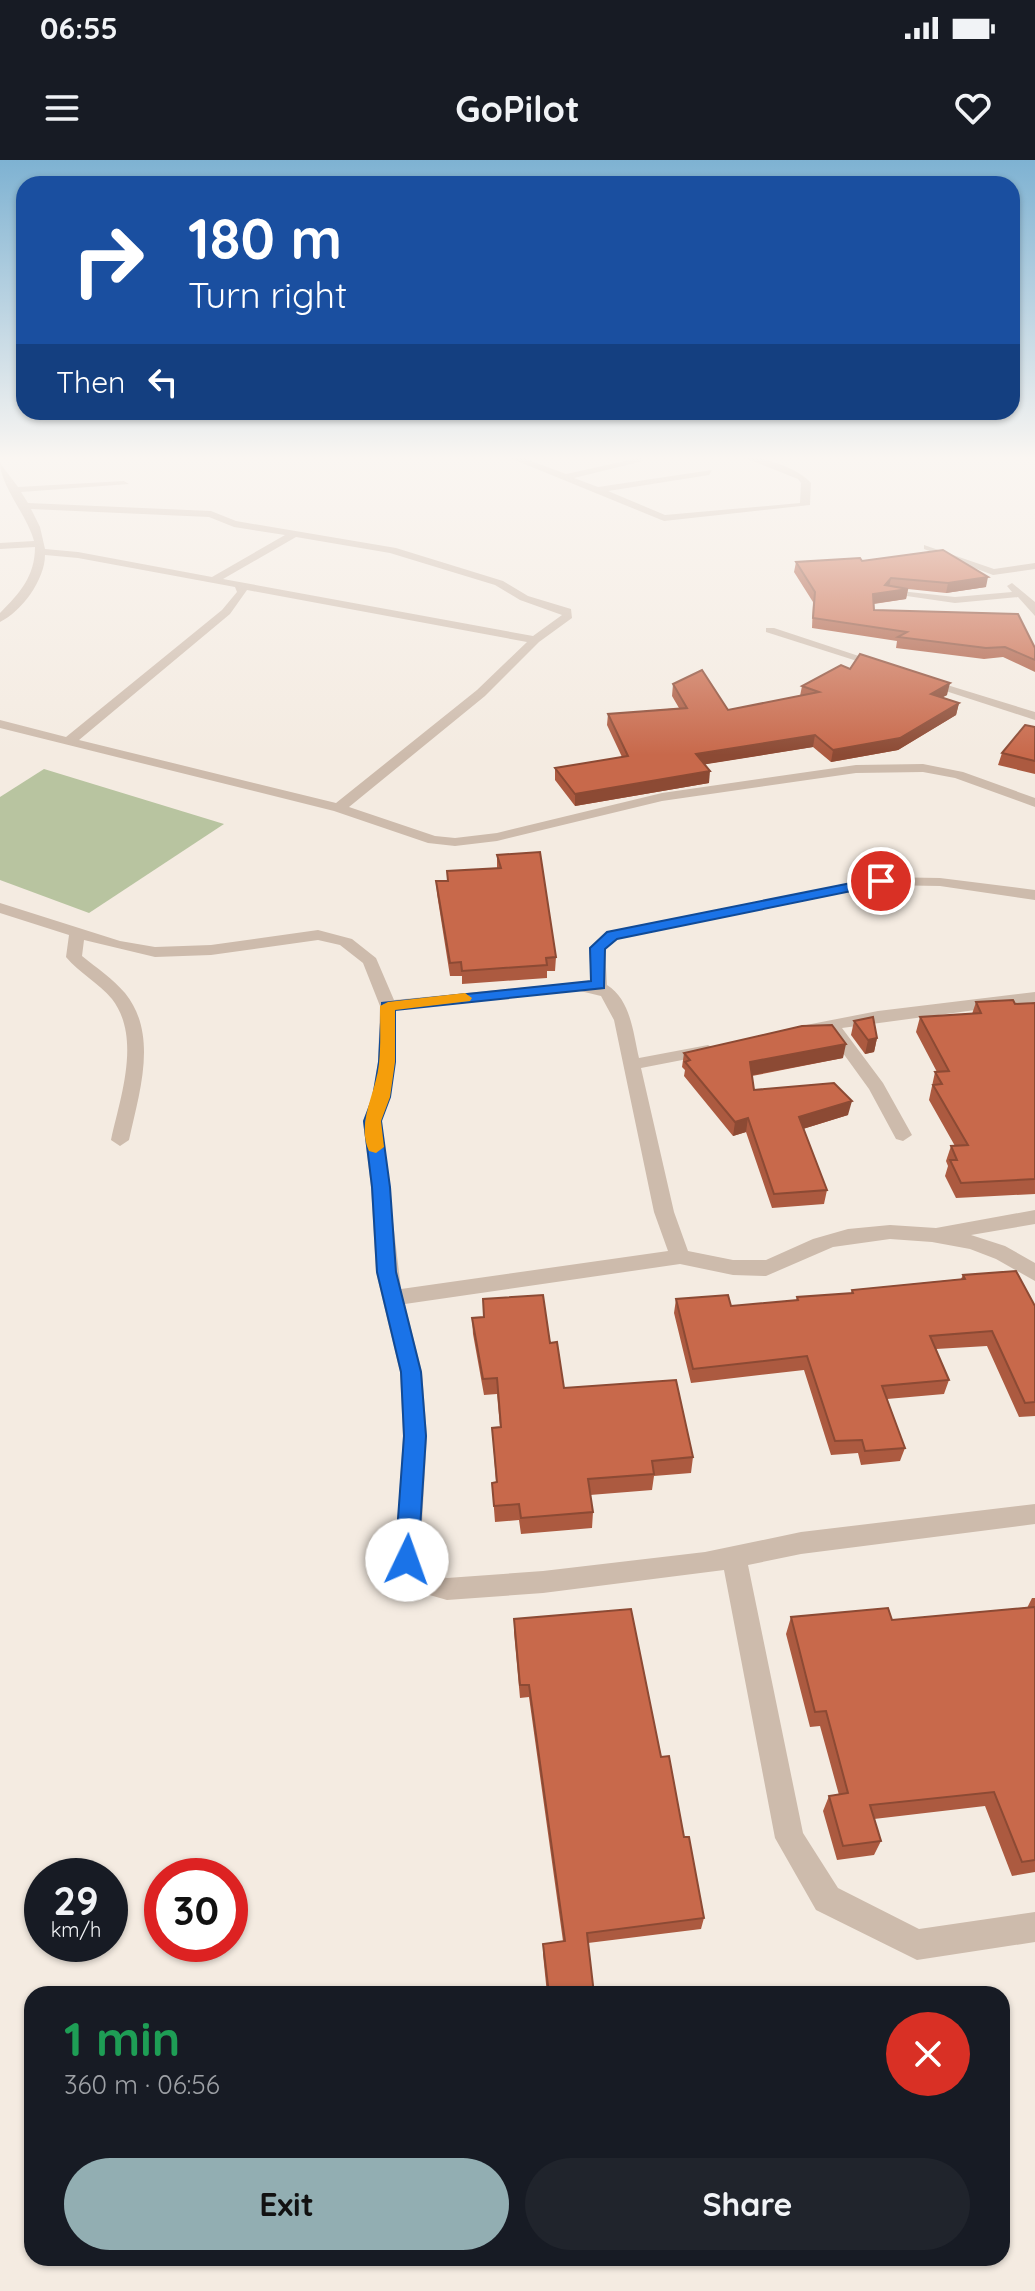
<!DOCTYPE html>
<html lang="en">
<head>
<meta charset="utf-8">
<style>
	body { margin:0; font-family:Quicksand,sans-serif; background:#20242c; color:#f1f3f6; height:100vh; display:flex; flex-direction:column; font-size:30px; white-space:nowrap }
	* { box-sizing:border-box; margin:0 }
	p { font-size:26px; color:#9ea1a6 }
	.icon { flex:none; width:44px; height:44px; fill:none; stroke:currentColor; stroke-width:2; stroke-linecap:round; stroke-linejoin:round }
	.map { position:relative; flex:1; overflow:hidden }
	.side { position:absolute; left:24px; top:1826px; width:986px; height:280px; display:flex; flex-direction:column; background:#171b24; border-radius:24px; box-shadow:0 2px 6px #0004 }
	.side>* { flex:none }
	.guide { position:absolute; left:16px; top:16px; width:1004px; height:244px; border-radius:24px; box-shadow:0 2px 6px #0004; background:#1a4fa0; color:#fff; overflow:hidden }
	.speed { position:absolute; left:24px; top:1698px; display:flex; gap:16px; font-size:40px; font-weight:700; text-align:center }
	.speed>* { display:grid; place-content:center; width:104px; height:104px; border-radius:50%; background:#171b24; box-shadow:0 2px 6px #0004; line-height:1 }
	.speed small { font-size:20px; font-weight:400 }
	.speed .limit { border:12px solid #d22; background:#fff; color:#111 }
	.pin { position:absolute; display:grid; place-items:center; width:68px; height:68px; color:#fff; margin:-34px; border:4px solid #fff; border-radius:50%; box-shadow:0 2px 8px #0007 }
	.me { position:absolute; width:88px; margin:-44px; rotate:3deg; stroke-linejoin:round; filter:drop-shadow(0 0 6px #0008) }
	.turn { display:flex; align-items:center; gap:28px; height:168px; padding:0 40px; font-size:36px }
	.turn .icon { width:104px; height:104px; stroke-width:2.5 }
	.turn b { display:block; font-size:56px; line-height:68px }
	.then { display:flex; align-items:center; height:76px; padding:0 40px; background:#0003; gap:16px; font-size:30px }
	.round { display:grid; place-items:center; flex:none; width:84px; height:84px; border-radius:42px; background:#20242c }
	.summary { display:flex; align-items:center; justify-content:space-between; height:136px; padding:0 40px }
	h1 { font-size:48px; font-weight:700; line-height:60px; color:#1e9e55 }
	.primary-button { display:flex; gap:16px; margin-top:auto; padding:16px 40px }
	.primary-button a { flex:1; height:92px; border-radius:48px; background:#92aeb2; color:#111; font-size:32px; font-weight:700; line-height:92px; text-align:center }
	.primary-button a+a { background:#20242c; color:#f1f3f6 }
	.status { display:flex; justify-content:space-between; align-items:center; height:56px; padding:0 40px; background:#171b24; direction:ltr }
	.status svg { height:22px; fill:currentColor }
	header { display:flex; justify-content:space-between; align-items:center; height:104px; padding:0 40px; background:#171b24; font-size:36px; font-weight:700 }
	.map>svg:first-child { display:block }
	.green { fill:#b8c4a0 }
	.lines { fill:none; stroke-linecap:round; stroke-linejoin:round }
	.minor { fill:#cdbbac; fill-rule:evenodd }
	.wall { fill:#ac5a40 }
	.shaded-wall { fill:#8c4a34 }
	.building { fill:#c8694b; stroke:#8c4a34; stroke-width:2 }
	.route { fill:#1a73e8; stroke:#114b97; stroke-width:2 }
	.slow { fill:#f59e0b }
</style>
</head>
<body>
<div class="status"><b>06:55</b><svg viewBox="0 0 49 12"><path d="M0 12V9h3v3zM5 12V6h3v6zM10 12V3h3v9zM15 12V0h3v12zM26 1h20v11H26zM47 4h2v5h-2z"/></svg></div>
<header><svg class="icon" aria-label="menu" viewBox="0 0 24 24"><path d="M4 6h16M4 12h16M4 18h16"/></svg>GoPilot<svg class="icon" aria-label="heart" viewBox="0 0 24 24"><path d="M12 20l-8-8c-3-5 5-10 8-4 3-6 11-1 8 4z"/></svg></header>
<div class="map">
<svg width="1035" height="2131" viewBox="0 0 1035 2131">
	<rect width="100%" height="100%" fill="#f4ebe1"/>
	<polygon class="green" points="44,609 224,664 89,753 0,720 0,637"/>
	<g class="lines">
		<g class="minor">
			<path d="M505 296H518L566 314 639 298 643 301 574 318 598 327 712 310 709 315 608 331 665 355 800 343 801 323 798 319 740 296C760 296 798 307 811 323L810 345 664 361Z"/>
			<path d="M0 303 18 327 124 321 129 324 21 332 28 343 211 351 236 361 396 388 503 421 528 436 571 449 572 458 539 482 485 536 349 647 435 676 455 678 497 673 662 633 856 605 923 604 963 612 1035 638V647L955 618 923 612 856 613 662 641 497 681 455 686 428 683 334 651 0 568V560L66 577 222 450 237 432 235 427 78 398 45 395C45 420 21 452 0 462V453C20 433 35 416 35 387L0 389V383L34 381C28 357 0 325 0 303ZM31 349 209 357 234 367 285 375 212 417 78 392 45 389 40 367ZM296 377 390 393 495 425 520 440 562 455 533 476 223 419ZM247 430 527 482 477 530 336 643 79 580 230 454Z"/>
			<polygon points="924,385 994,409 1035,403 1035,409 993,415 924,389"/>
			<polygon points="1012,423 1035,442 1035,456 1018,437 955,443 886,433 891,430 955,437 1012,432 1007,426"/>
			<polygon points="766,468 774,468 889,506 879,508 766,472"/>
			<polygon points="921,517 1035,552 1035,560 921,523"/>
			<path d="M881 717 940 718 1035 730V740L940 726 881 725 643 771 618 778 605 789 607 825C631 840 633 873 639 898L708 885 717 890 708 895 641 908 674 1052 688 1091 733 1100H766L813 1079 848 1069 890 1065 936 1068 1035 1050V1064L971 1075 1005 1086 1035 1103V1121L996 1099 970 1089 932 1082 890 1079 833 1087 766 1116 733 1115 680 1104 405 1144 422 1212 427 1276 420 1398 429 1413 447 1418 543 1411 705 1392 801 1372 1035 1344V1364L801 1394 748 1405 803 1673 838 1728 919 1769 1035 1752V1782L917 1800 816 1750 775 1678 724 1410 543 1433 447 1440 412 1430 395 1400 403 1276 400 1212 376 1112 371 1027 363 961 373 937 378 902 380 846 363 803 340 785 318 780 211 795 155 797 84 780 82 796C97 808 113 819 125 833 159 875 139 933 129 980L120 986 111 980C120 938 142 878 112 839 99 823 79 813 66 797L69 775 0 753V743L120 781 155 787 211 785 318 770 352 779 376 798 394 840 591 821 589 788 606 772ZM576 830 601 836 614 860 654 1052 668 1091 401 1129 381 961C396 925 396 889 396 850Z"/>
			<polygon points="1035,832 1035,842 842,868 883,923 912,975 903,981 896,979 869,929 827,871 801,876 792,871 801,866 878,851"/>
		</g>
	</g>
	<g class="wall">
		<polygon points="862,401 986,427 946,433 908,429 906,439 874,444 874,450 1035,488 1035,512 1003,497 984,499 896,488 897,481 812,468 813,442 794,412 796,402"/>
		<polygon points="850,509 947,535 942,537 959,543 956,555 898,590 831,602 813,587 705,604 709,623 575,646 555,620 555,608 622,597 607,565 608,554 679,548 672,536 673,524 728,550 800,536 802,526"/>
		<polygon points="1035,567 1035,614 998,605 1002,593"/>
		<polygon points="497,695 556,797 555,811 547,811 547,818 462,824 462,816 450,816 437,734 436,721 448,721 447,711 497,708"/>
		<polygon points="976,842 1015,844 1035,843 1035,1034 956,1038 945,1016 948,1006 946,1001 951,986 955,986 929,940 935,912 937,912 916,872 920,857 972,854"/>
		<polygon points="854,861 877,878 874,892 865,894 851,875"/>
		<polygon points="684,893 843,898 752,916 754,930 848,955 803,969 827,1030 824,1044 772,1048 746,972 733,976 684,916 685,910 682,907"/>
		<polygon points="963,1115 1035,1146 1035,1256 1019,1257 987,1186 936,1189 949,1220 944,1234 887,1239 905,1288 900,1301 861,1305 858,1293 831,1295 804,1210 691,1223 674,1153 676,1139 731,1146 796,1141 797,1137 851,1133 852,1130 961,1119"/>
		<polygon points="483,1139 550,1183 564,1228 693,1297 691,1313 654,1316 652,1330 590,1335 593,1352 592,1368 521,1374 519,1360 495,1362 492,1323 496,1322 492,1268 500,1267 497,1234 484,1235 473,1174 472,1158 483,1157"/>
		<polygon points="1032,1438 1035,1438 1035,1712 1012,1716 985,1646 874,1659 881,1681 874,1695 837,1700 823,1651 829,1636 839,1635 820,1566 810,1567 786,1474 791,1457 892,1460 1027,1448"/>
		<polygon points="514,1459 661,1597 684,1677 704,1758 701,1769 588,1783 594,1834 547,1834 543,1794 543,1784 563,1781 529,1537 520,1538 514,1472"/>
	</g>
	<g class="shaded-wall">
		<polygon points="988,417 986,427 946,433 948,423"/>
		<polygon points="891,418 889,427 908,429 906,439 871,444 873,434 885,425"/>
		<polygon points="950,523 947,535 929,545 931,534"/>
		<polygon points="959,543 956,555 898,590 831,602 833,590"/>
		<polygon points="815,575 813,587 695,606 696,594"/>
		<polygon points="710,611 709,623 575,646 575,634"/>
		<polygon points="877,878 874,892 865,894 868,880"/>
		<polygon points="846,884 843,898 748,916 750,902"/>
		<polygon points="852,941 848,955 796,971 799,957"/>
		<polygon points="748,958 746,972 733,976 735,962"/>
	</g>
	<g class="building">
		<polygon points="943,390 988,417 948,423 891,418 885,425 908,429 873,434 874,450 1018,454 1035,488 1035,500 1005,487 986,488 898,477 907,472 813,458 815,432 796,402 860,398 862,401"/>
		<polygon points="860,494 950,523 931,534 959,543 900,578 833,590 815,575 696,594 710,611 575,634 555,608 628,596 608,554 687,548 673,524 702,510 728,550 819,532 802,526 841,505 850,509"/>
		<polygon points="1025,565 1035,567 1035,601 1002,593"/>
		<polygon points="540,692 556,797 546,798 547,805 462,811 461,802 450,803 436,721 448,721 447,711 501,708 497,695"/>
		<polygon points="1013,840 1015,844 1035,843 1035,1019 961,1023 950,1000 957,1000 951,986 968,985 933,925 942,924 935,912 949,911 920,857 981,853 976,842"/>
		<polygon points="873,857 877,878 868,880 854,861"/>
		<polygon points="832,865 846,884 750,902 754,930 834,923 852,941 799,957 827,1030 774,1034 748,958 735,962 685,902 690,900 684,893 802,866"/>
		<polygon points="1016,1111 1035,1146 1035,1242 1025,1243 992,1171 930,1176 949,1220 882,1226 905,1288 865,1291 862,1280 835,1281 807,1196 693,1209 676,1139 728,1135 731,1146 798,1140 797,1137 853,1133 852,1130 965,1119 963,1115"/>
		<polygon points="543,1135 550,1183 557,1182 564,1228 676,1220 693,1297 652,1301 654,1314 588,1319 593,1352 521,1358 519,1344 494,1346 492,1323 497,1322 492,1268 501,1267 497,1218 483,1219 472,1158 484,1157 483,1139"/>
		<polygon points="1035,1447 1035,1700 1022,1702 994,1632 870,1645 881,1681 843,1686 829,1636 848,1633 826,1551 815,1552 791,1457 888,1448 892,1460"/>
		<polygon points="631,1449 661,1597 669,1596 684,1677 689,1677 704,1758 587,1773 594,1834 549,1834 543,1784 565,1781 529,1525 520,1525 514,1459"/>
	</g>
	<linearGradient id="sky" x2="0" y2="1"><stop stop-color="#7eb2d2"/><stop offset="0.5" stop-color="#faf6f2"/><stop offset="1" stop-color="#faf6f2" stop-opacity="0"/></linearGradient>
	<rect width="1035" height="595" fill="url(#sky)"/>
	<polygon class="route" points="881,717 886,718 886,724 617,779 605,789 604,828 395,850 395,902 390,937 381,961 390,1027 396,1112 421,1212 426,1276 418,1400 415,1407 407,1410 399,1407 395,1400 404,1276 401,1212 377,1112 372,1027 364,961 373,937 379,902 382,843 591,821 590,788 607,772"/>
	<path class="slow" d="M465 833 472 838 470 841 395 850V902L390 937 381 961 384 987 376 993 369 991C356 963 376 933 379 904 381 885 380 865 380 846L388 842Z"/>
</svg>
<div class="speed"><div>29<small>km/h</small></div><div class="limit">30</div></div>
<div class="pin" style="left:881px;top:721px;background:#d93025"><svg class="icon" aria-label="arrive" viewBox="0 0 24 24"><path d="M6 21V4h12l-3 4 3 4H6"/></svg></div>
<svg class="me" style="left:407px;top:1400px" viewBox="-20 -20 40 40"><circle r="19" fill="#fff"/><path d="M0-13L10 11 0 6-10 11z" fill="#1a73e8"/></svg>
<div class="guide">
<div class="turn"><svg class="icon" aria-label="right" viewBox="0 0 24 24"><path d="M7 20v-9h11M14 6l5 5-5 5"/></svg><div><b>180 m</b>Turn right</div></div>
<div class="then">Then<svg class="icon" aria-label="left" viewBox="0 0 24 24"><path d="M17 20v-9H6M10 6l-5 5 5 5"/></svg></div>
</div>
<section class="side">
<div class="summary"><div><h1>1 min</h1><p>360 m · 06:56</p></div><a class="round" style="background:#d93025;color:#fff"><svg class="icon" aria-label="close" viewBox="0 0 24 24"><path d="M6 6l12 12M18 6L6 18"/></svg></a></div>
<div class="primary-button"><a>Exit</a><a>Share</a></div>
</section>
</div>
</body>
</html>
